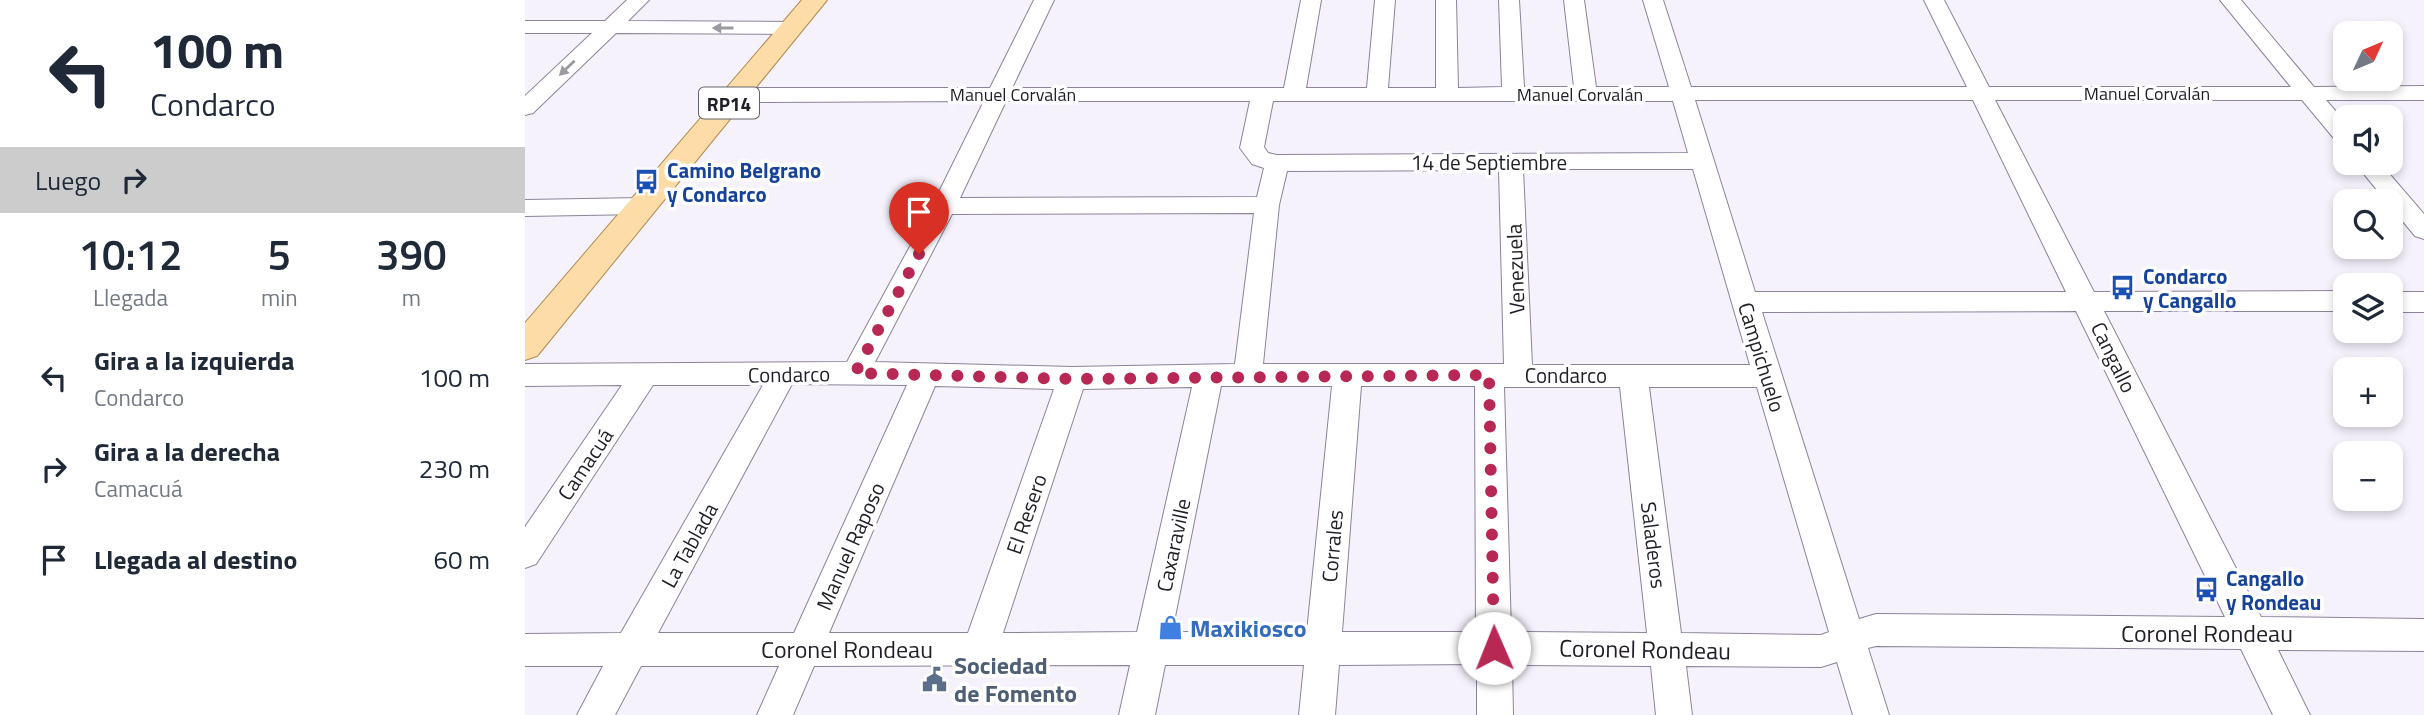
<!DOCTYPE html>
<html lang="es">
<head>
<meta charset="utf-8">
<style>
	body { margin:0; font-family:"Titillium Web",sans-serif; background:#f6f6f7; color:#1f2937; height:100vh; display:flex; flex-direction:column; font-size:26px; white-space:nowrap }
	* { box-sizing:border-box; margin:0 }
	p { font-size:23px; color:#747a83 }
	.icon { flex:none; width:38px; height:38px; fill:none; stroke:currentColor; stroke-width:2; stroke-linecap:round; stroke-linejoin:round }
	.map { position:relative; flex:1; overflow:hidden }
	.sheet { display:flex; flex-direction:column; background:#fff; width:525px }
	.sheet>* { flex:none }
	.guide { background:#fff; color:#1f2937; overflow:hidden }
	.needle { width:46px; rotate:46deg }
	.tools { position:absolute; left:1808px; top:21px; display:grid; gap:14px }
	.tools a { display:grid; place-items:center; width:70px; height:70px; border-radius:14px; background:#fff; box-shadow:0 4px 10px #0003; font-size:35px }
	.pin { position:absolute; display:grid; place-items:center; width:60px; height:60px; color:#fff; margin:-72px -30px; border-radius:50% 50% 50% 0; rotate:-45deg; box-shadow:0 0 7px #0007 }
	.pin .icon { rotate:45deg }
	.me { position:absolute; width:77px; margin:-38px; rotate:359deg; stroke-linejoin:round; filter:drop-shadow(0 0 5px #0008) }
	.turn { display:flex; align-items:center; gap:24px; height:147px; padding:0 35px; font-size:32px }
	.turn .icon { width:91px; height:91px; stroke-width:2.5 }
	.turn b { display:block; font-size:49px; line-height:60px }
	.then { display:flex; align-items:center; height:66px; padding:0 35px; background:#0003; gap:14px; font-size:26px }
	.eta { display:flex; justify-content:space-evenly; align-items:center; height:119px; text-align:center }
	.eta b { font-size:42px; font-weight:600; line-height:49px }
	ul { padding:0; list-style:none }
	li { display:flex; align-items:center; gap:21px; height:91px; padding:0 35px }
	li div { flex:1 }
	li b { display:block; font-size:26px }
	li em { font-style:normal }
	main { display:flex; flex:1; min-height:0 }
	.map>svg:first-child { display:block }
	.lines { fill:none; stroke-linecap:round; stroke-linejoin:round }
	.minor-casing { stroke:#8c8399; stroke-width:2 }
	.major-casing { stroke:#b08b54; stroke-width:2 }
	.minor { fill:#fff; fill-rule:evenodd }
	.major { fill:#fedca7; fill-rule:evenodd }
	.oneway { fill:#9c9a9e }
	.route { stroke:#b72854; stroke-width:12; stroke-dasharray:0 21.6 }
	.labels { text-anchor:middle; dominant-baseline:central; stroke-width:7; stroke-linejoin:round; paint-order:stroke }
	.far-street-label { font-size:18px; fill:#221e27; stroke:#fff }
	.shield { fill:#fff; stroke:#646268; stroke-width:2 }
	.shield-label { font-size:19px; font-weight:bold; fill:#221e27 }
	.street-label { font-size:21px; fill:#221e27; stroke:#fff }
	.transit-label { font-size:21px; font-weight:bold; fill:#164399; stroke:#fff; text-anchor:start }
	.near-shop-label { font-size:24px; font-weight:bold; fill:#366cbe; stroke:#fff; text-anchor:start }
	.near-street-label { font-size:24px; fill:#221e27; stroke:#fff }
	.near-service-label { font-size:24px; font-weight:bold; fill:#4e5e75; stroke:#fff; text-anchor:start }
</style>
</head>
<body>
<main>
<section class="sheet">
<div class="guide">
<div class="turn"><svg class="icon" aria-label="left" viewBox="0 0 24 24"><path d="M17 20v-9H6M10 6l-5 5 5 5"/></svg><div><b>100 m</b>Condarco</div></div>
<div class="then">Luego<svg class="icon" aria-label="right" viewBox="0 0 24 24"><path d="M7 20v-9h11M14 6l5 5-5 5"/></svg></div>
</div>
<div class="eta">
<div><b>10:12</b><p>Llegada</p></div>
<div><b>5</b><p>min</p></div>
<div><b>390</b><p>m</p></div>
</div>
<ul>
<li><svg class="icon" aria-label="left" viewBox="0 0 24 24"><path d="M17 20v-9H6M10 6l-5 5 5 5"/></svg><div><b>Gira a la izquierda</b><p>Condarco</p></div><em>100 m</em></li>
<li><svg class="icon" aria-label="right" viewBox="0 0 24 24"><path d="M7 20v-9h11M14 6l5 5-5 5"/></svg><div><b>Gira a la derecha</b><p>Camacuá</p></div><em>230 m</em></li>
<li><svg class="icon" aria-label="arrive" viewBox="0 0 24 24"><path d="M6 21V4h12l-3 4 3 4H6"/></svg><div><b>Llegada al destino</b></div><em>60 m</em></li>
</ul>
</section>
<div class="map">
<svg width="1899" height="715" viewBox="0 0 1899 715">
	<rect width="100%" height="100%" fill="#f6f2fc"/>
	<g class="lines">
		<defs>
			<g id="minor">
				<polygon points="102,0 124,0 103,21 266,22 273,24 276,28 273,32 266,34 91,33 8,113 0,115 0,96 67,33 0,33 0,21 80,21"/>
				<path d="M509 0H529L487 88H759L776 0H796L781 88H842L850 0H870L863 88H911V0H931L933 88 977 87 974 0H994L999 87H1049L1039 0H1059L1071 87H1144L1118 0H1138L1166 87H1442L1399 0H1419L1464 87H1766L1695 0H1716L1789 87 1899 86V100H1801L1820 122V144L1812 142 1777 100H1470L1569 292 1820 291V311H1579L1736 617 1899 619V651L1753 650 1785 715H1748L1716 649 1351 646 1343 648 1364 715H1328L1312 662 1296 667 1161 666 1167 715H1131L1126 666 987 665 988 715H952V664L814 665 810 715H774L779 665H640L630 715H594L605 665 289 666 268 715H232L254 666H116L90 715H52L78 666H0V634L96 633 238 385H128L11 564 0 568V527L97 385 0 386V364L322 362 407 206 459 101 210 102 202 100 199 95 202 90 210 88H465ZM1170 100H1448L1541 292H1230ZM481 101H725L715 148 727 164 739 168 732 197 435 198ZM748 101H1148L1163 153 752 155 743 153 739 147ZM998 169H1168L1225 365H1007ZM974 170 979 364H738L754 205 762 171ZM729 213 710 364 547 367 350 362 427 214ZM1551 311 1700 617 1351 614 1334 619 1237 312ZM267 384 382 385 269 633H133ZM410 386 529 389 443 633H304ZM696 386H807L782 632H647ZM836 386H950L951 632H817ZM667 387 612 632 478 633 558 389ZM979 387H1095L1122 633 986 632ZM1124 387H1232L1304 632 1296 635 1156 633Z"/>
				<polygon points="1830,163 1855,163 1899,214 1899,239 1890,236 1866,207 1866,201 1861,201"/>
				<polygon points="117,198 126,200 129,206 126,212 117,214 0,216 0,200"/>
				<rect x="1866" y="292" width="33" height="20"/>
			</g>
			<polygon id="major" points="277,0 302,0 12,356 0,360 0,323"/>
		</defs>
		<use href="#minor" class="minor-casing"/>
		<use href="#major" class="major-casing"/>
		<use href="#minor" class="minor"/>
		<use href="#major" class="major"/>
	</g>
	<defs><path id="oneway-solid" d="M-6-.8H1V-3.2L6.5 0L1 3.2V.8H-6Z" transform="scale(1.75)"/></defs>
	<g class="oneway">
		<use href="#oneway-solid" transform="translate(198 28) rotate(-180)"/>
		<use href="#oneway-solid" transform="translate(42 68) rotate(136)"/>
	</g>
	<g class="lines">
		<polyline class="route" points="394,254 330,373 547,379 964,375 969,648"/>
	</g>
	<defs>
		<symbol id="bus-bare" viewBox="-9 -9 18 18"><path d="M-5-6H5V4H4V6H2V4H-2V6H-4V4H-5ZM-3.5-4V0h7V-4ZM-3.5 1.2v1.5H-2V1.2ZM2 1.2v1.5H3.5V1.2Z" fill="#1a4fb4" stroke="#fff" stroke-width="2.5" paint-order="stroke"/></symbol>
		<symbol id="shop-bare" viewBox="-9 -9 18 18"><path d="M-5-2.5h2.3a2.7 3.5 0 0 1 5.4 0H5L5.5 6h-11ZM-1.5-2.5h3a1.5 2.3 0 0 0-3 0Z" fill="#3f7fe0" stroke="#fff" stroke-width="2.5" paint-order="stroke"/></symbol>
		<symbol id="civic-bare" viewBox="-9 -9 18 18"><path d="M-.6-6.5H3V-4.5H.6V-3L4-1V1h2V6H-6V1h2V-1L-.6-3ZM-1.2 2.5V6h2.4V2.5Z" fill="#5c6f8a" stroke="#fff" stroke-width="2.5" paint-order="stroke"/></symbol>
	</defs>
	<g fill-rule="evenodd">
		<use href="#bus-bare" x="104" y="164" width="35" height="35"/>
		<use href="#bus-bare" x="1580" y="270" width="35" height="35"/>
		<use href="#bus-bare" x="1664" y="572" width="35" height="35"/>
		<use href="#shop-bare" x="628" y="610" width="35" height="35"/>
		<use href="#civic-bare" x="392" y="662" width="35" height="35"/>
	</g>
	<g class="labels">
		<g class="far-street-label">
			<text x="1622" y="93">Manuel Corvalán</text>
			<text x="488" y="94">Manuel Corvalán</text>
			<text x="1055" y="94">Manuel Corvalán</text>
		</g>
		<rect class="shield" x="174" y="87.5" width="60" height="31" rx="5"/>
		<g class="shield-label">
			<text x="204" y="103">RP14</text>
		</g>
		<g class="street-label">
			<text x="964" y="162">14 de Septiembre</text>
			<text transform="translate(990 269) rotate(-92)">Venezuela</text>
			<text transform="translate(1237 357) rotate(73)">Campichuelo</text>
			<text transform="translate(1589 357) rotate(64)">Cangallo</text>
			<text transform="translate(264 374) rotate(-1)">Condarco</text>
			<text x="1041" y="375">Condarco</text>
			<text transform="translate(60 464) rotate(-56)">Camacuá</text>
			<text transform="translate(501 514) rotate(-71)">El Resero</text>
			<text transform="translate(164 545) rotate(-61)">La Tablada</text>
			<text transform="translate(648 545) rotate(-78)">Caxaraville</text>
			<text transform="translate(1129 545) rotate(83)">Saladeros</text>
			<text transform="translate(325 546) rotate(-66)">Manuel Raposo</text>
			<text transform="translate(807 546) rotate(-85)">Corrales</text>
		</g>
		<g class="transit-label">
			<text x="142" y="170">Camino Belgrano<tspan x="142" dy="24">y Condarco</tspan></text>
			<text x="1618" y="276">Condarco<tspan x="1618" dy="24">y Cangallo</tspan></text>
			<text x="1701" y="578">Cangallo<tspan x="1701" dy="24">y Rondeau</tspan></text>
		</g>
		<g class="near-shop-label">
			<text x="665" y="628">Maxikiosco</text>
		</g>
		<g class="near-street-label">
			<text x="1682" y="633">Coronel Rondeau</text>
			<text x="322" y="649">Coronel Rondeau</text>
			<text transform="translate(1120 649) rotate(1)">Coronel Rondeau</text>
		</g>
		<g class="near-service-label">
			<text x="429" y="665">Sociedad<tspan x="429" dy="28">de Fomento</tspan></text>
		</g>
	</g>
</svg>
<div class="tools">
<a><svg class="needle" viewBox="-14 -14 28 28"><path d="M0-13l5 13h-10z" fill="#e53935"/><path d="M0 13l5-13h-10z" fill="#747a83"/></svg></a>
<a><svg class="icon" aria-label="sound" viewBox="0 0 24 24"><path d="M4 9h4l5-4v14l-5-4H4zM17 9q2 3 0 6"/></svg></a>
<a><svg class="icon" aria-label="search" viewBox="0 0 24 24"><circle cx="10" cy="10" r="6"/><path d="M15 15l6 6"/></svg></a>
<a><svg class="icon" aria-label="layers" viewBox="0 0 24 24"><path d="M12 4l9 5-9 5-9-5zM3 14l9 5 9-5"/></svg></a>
<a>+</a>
<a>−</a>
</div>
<div class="pin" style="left:394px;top:254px;background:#d93025"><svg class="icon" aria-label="arrive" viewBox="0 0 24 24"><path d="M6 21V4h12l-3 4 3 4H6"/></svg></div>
<svg class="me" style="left:969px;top:648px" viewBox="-20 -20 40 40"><circle r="19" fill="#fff"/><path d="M0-13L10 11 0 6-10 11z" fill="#b72854"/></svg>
</div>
</main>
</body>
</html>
